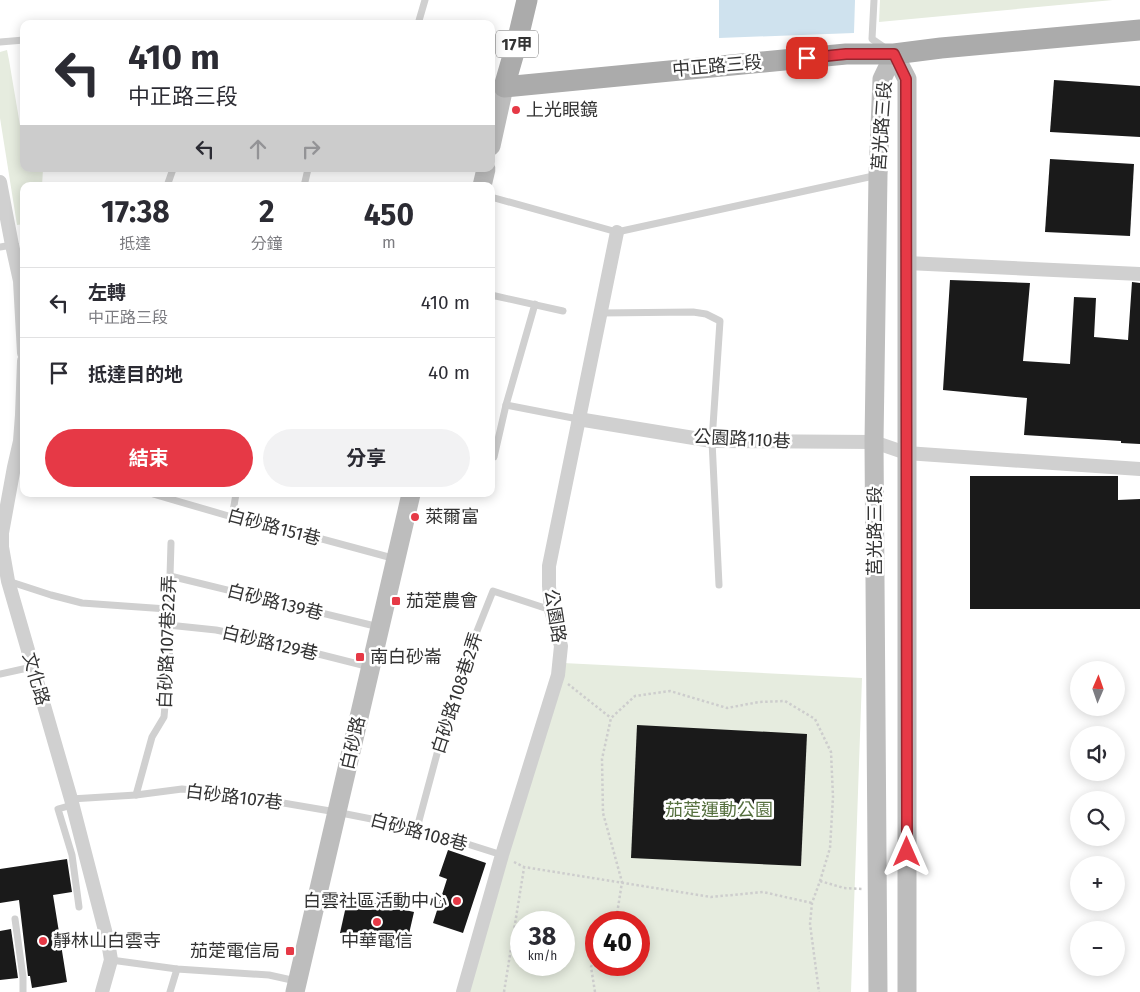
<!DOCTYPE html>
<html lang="zh-TW">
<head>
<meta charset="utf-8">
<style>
	body { margin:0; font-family:"Fira Sans","Noto Sans TC",sans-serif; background:#f2f2f3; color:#2b2b33; height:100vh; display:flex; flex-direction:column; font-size:19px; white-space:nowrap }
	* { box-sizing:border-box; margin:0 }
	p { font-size:16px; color:#7c7c81 }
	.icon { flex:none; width:28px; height:28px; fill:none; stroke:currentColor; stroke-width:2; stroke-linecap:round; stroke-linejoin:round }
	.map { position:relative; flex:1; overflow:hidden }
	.sheet { position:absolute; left:20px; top:182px; width:475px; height:315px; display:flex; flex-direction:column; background:#fff; border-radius:10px; box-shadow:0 2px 12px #0003 }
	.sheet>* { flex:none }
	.guide { position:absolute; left:20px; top:20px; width:475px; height:152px; border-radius:10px; box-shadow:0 2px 12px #0003; background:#fff; color:#2b2b33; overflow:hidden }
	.needle { width:32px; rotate:2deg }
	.controls { position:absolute; left:1070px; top:661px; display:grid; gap:10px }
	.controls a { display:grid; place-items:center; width:55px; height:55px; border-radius:50%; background:#fff; box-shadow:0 2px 12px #0003; font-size:25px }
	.speed { position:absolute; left:510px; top:911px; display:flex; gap:10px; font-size:25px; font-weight:700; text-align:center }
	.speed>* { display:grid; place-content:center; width:65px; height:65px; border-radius:50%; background:#fff; box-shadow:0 2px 12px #0003; line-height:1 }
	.speed small { font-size:12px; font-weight:400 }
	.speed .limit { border:8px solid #d22; background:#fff; color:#111 }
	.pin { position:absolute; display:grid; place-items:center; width:42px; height:42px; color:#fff; margin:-21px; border-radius:10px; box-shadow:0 2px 8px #0006 }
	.me { position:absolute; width:55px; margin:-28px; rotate:0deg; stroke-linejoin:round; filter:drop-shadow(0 0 4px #0008) }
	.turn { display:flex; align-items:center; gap:18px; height:105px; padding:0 25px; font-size:22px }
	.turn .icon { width:65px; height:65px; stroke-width:2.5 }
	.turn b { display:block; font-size:35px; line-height:42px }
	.lanes { display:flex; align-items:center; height:48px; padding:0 25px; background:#0003; justify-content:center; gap:25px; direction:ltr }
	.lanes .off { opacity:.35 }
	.eta { display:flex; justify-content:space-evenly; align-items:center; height:85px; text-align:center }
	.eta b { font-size:30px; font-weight:700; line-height:35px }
	.cta { display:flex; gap:10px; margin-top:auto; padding:10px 25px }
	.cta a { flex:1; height:58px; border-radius:30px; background:#e63946; color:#fff; font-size:20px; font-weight:700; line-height:58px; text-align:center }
	.cta a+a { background:#f2f2f3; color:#2b2b33 }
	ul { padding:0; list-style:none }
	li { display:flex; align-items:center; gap:15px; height:70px; padding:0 25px; border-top:1px solid #e1e1e2 }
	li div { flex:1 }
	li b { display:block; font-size:19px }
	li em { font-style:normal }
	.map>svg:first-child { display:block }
	.green { fill:#e6ecdf; fill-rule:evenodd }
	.water { fill:#cfe2ee }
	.building { fill:#1a1a1a }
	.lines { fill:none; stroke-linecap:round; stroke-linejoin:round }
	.path { stroke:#cdcdcd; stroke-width:2.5; stroke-dasharray:2.5 2.5; stroke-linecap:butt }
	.lane { stroke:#d0d0d0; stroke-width:7 }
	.street { stroke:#d0d0d0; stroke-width:14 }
	.secondary { stroke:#bdbdbd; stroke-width:19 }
	.primary { stroke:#ababab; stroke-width:21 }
	.route-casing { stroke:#96252e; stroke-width:12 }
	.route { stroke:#e63946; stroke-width:9 }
	.poi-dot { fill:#e63946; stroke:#fff; stroke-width:2 }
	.labels { text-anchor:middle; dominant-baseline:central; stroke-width:5; stroke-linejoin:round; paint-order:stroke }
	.shield { fill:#fff; stroke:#707070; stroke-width:1 }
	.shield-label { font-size:16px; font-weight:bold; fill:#333 }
	.street-label { font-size:18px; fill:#333; stroke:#fff }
	.poi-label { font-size:18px; fill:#333; stroke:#fff; text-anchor:start }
	.park-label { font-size:18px; fill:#56703f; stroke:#fff }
</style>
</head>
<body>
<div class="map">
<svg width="1140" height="992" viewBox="0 0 1140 992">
	<rect width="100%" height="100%" fill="#fff"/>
	<g class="green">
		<polygon points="880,0 1113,0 879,22"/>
		<polygon points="7,50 9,60 24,149 24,169 43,169 42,186 24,186 24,224 17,225 0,118 0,52"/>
		<path d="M563 663 862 678 851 992H468ZM521 922H564V965H521ZM596 922H639V965H596Z"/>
	</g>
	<polygon class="water" points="719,0 855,0 854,33 719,38"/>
	<g class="building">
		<polygon points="1054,80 1140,86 1140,137 1050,132"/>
		<polygon points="1050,159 1134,164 1130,236 1045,232"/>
		<polygon points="950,280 1030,283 1023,361 1070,364 1074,297 1096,298 1094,337 1128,340 1132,282 1140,283 1140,444 1121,443 1121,441 1024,435 1027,398 943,390"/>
		<polygon points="970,476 1118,476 1118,500 1140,499 1140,609 970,609"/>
		<polygon points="637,725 807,734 801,866 631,858"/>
		<polygon points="448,850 486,863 463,933 433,923 447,879 439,876"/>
		<polygon points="67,859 72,892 53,895 67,982 32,988 30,976 28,976 19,900 0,903 0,869"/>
		<polygon points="348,897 414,912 406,947 340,933"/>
		<polygon points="11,929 18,978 0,980 0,931"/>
	</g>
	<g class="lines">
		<g class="path">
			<polyline points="568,684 611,718"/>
			<polyline points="514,862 524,867 711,897 763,892 812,903"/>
			<polyline points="820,881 844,888 863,889"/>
			<polyline points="613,922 617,914 622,882 603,813 602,759 611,718 635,696 670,691 727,708 759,702 785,701 815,719 831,752 833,797 830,848 820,881 812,903 810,924 819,992"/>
			<polyline points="504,992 524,868"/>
			<polyline points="595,992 591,967 596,956"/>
		</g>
		<g class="lane">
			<polyline points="874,0 872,39 885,48"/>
			<polyline points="418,24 425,0"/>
			<polyline points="0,42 24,40"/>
			<polyline points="167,186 173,169"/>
			<polyline points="304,186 308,169"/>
			<polyline points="491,197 617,232 878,175"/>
			<polyline points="0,247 12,245"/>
			<polyline points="491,295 563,311"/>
			<polyline points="601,313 693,312 706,314 720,321 712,441 719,585"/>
			<polyline points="506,405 578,419"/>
			<polyline points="494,457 506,405 535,304"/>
			<polyline points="153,494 232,517 248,519 396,559"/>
			<polyline points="232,517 236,494"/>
			<polyline points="170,576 379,627"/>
			<polyline points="8,581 51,595 82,603 167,609"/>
			<polyline points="168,625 216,630 255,638 370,667"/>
			<polyline points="0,674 32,667"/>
			<polyline points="136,795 152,737 164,717 170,648 167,609 170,576 171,543"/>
			<polyline points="71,799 136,795 182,789 231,794 336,812 417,828 502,855"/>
			<polyline points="72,805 58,809 72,855 79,907"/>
			<polyline points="417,828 445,724 467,656 493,591 551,610"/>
			<polyline points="15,919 23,977 23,992"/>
			<polyline points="111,960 177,969 269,975 296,981"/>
			<polyline points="170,992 177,969"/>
		</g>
		<g class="street">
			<polyline points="0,182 12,245 20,281 24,353"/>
			<polyline points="907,263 1140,274"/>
			<polyline points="24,361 22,415 20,441 14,467 2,533 2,547 8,581 71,799 108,942 111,960 102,992"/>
			<polyline points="578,419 712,441 874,442 906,453 1140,469"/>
			<polyline points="463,992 502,855 558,675 561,646 551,610 549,586 549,566 617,232"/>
		</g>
		<g class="secondary">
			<polyline points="894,54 907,79 907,992"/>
			<polyline points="491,146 504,87"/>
			<polyline points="482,186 486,169"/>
			<polyline points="295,992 411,494"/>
			<polyline points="878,992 874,442 878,175 882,79 894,54"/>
		</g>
		<polyline class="primary" points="527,0 517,42 504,87 846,54 894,54 941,48 1140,30"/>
	</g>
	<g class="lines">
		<defs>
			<polyline id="route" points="807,58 846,54 894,54 906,79 907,852"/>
		</defs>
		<use href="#route" class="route-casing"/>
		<use href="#route" class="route"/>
	</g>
	<g class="poi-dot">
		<circle cx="516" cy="110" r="5"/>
		<circle cx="415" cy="517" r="5"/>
		<rect x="391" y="596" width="10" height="10" rx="2.5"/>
		<rect x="355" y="652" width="10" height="10" rx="2.5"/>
		<circle cx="457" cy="901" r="5"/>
		<circle cx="377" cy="922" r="5"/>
		<circle cx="43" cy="941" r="5"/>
		<rect x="285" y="946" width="10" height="10" rx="2.5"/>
	</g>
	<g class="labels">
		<rect class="shield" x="496" y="30.5" width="42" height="27" rx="4"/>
		<g class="shield-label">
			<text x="517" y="44">17甲</text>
		</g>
		<g class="street-label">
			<text transform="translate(717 66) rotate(-5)">中正路三段</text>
			<text transform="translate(882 126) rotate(-86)">莒光路三段</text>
			<text transform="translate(742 439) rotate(3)">公園路110巷</text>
			<text transform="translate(274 527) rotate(15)">白砂路151巷</text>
			<text transform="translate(875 531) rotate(-90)">莒光路三段</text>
			<text transform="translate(275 602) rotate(14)">白砂路139巷</text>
			<text transform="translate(555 616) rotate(81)">公園路</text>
			<text transform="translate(167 642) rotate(-88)">白砂路107巷22弄</text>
			<text transform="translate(270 643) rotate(13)">白砂路129巷</text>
			<text transform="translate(36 679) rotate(74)">文化路</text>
			<text transform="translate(457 693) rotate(-72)">白砂路108巷2弄</text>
			<text transform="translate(353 743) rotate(-77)">白砂路</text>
			<text transform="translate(234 797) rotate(7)">白砂路107巷</text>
			<text transform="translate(419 832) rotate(15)">白砂路108巷</text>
		</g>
		<g class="poi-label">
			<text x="526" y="110">上光眼鏡</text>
			<text x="425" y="517">萊爾富</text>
			<text x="406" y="601">茄萣農會</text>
			<text x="370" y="657">南白砂崙</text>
			<text x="447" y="901" text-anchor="end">白雲社區活動中心</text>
			<text x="53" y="941">靜林山白雲寺</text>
			<text x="377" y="941" text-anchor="middle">中華電信</text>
			<text x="280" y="951" text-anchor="end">茄萣電信局</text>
		</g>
		<g class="park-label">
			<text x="719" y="810">茄萣運動公園</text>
		</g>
	</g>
</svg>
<div class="controls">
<a><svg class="needle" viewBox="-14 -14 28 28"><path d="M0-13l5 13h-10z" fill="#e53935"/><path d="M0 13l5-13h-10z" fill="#7c7c81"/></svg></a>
<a><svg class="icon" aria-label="sound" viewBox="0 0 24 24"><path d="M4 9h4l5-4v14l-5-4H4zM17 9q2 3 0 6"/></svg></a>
<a><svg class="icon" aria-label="search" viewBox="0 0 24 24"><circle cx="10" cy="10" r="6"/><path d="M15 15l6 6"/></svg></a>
<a>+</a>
<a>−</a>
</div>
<div class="speed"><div>38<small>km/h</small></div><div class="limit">40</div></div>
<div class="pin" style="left:807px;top:58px;background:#d93025"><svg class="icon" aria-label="arrive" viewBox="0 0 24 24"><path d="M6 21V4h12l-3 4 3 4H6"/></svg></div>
<svg class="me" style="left:907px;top:852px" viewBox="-20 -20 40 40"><path d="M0-17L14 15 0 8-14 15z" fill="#e63946" stroke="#fff" stroke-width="4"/></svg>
<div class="guide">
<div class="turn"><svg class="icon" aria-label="left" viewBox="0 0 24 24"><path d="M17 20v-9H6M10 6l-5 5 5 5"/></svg><div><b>410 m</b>中正路三段</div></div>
<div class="lanes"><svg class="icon" aria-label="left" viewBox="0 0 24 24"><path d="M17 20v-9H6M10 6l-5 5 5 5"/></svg><svg class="icon off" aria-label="ahead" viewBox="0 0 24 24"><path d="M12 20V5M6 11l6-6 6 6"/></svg><svg class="icon off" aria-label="right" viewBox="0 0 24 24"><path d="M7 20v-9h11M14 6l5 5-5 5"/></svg></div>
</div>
<section class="sheet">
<div class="eta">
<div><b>17:38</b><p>抵達</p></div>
<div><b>2</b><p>分鐘</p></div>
<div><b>450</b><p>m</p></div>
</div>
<ul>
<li><svg class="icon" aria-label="left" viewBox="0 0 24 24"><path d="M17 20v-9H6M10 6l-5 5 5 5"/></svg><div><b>左轉</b><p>中正路三段</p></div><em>410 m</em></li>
<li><svg class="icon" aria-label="arrive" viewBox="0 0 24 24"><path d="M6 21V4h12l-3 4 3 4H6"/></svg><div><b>抵達目的地</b></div><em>40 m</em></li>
</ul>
<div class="cta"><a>結束</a><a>分享</a></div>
</section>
</div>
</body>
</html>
